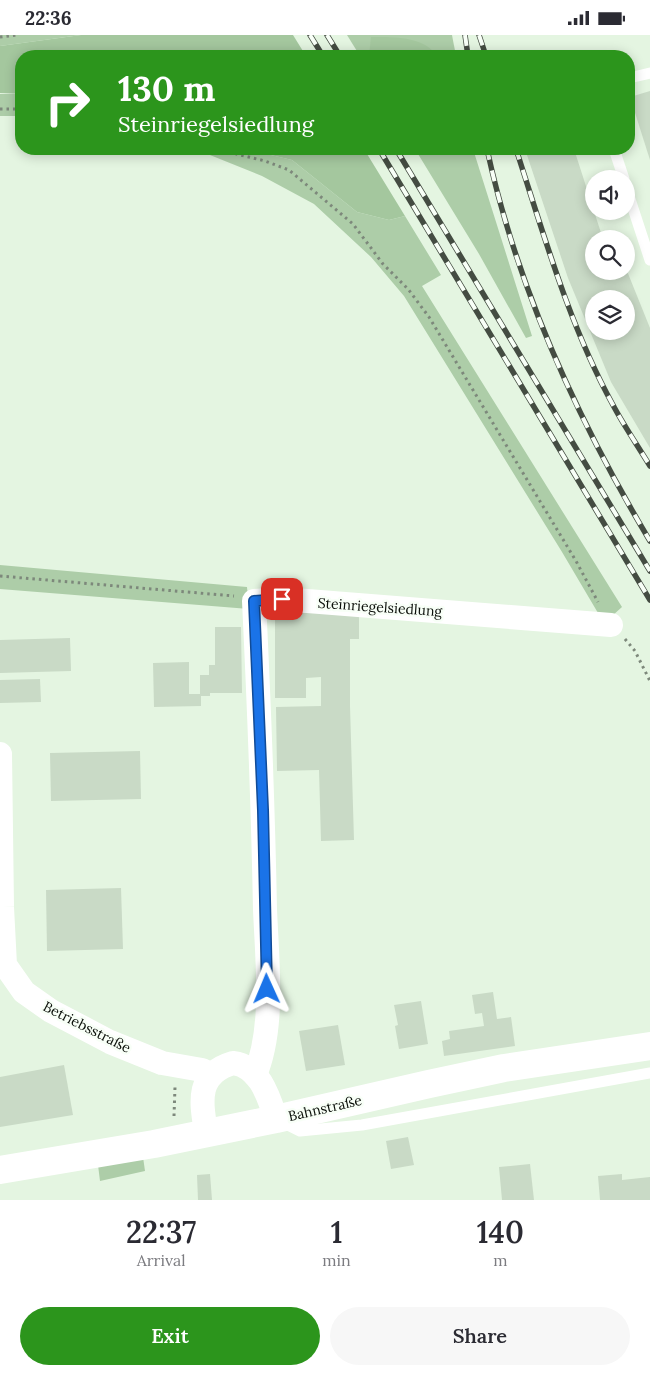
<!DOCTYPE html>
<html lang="en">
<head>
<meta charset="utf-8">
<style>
	body { margin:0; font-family:Lora,serif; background:#f7f7f7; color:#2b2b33; height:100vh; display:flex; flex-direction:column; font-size:19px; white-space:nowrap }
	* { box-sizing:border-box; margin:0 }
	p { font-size:16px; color:#7c7c81 }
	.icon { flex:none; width:28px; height:28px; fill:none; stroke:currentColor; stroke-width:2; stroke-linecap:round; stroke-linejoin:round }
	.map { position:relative; height:1165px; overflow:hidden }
	.drawer { display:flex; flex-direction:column; background:#fff; flex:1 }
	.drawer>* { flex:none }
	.hud { position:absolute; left:15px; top:15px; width:620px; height:105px; border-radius:20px; box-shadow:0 2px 12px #0003; background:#2c951c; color:#fff; overflow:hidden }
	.tools { position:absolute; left:585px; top:135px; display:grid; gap:10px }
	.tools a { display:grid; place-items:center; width:50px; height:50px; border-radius:50%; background:#fff; box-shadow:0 2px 12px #0003; font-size:25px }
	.pin { position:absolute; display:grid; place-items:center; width:42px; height:42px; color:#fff; margin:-21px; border-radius:10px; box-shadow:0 2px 8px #0006 }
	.me { position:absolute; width:55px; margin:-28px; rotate:359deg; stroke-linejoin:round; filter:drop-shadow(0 0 4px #0008) }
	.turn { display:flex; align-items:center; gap:18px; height:105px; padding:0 20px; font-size:22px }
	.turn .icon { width:65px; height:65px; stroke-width:2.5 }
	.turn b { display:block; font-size:35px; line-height:42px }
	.eta { display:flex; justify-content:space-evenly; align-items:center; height:85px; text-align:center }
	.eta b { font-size:30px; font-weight:600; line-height:35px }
	.action { display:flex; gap:10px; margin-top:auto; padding:10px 20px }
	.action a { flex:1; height:58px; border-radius:30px; background:#2c951c; color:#fff; font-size:20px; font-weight:600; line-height:58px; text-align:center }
	.action a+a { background:#f7f7f7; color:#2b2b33 }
	.status { display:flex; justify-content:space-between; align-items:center; height:35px; padding:0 25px; background:#fff; direction:ltr }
	.status svg { height:14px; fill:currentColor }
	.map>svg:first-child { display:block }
	.green { fill:#adcda8 }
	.forest { fill:#a4c79e }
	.building { fill:#c9dac6; fill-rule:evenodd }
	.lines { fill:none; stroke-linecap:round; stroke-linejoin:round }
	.path { stroke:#7d887b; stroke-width:3; stroke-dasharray:2.5 4; stroke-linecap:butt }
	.service { stroke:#fff; stroke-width:11 }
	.minor { stroke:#fff; stroke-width:24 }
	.secondary { stroke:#fff; stroke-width:28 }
	.rail-casing { stroke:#444c42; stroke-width:5.5 }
	.rail { stroke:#f8fff7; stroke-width:4; stroke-dasharray:11; stroke-linecap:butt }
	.route-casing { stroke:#114b97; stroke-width:12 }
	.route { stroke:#1a73e8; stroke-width:9 }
	.labels { text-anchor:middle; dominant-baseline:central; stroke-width:5; stroke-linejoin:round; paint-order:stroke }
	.street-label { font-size:14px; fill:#0a0f09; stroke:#f8fff7 }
</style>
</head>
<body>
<div class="status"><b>22:36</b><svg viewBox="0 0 49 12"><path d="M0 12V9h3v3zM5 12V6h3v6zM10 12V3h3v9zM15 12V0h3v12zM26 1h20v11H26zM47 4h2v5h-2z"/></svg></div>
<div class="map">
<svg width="650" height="1165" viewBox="0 0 650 1165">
	<rect width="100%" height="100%" fill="#e4f5e1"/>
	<g class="green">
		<polygon points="0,0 176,0 81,0 0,11"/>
		<polygon points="347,0 452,0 456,21 360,21"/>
		<polygon points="21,58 21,81 0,81 0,59"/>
		<polygon points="195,114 246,114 292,125 357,177 389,185 405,181 441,240 422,251 622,572 612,581 598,578 562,517 404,261 371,222 314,169 262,141"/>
		<polygon points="415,114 473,114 532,301 526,303 479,219"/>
		<polygon points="0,530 247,552 249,574 0,554"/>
		<polygon points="143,1122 145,1136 100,1146 98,1130"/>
	</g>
	<g class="forest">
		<polygon points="81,0 293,0 306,21 21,21 21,58 0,58 0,11"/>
		<path d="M371 2C393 2 424 1 437 21H369Z"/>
		<polygon points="246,114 364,114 405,181 389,185 357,177 292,125"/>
	</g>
	<g class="building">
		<polygon points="650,56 650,125 630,62"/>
		<path d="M525 114H574L603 204H594V236H627L650 293V413L611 347 568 243ZM594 264H626V296H594Z"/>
		<polygon points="275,578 359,578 359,604 350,604 350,671 354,805 321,806 319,735 277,736 276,672 321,671 321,642 306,643 306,663 275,663"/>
		<polygon points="215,592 241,592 242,658 210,658 210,661 201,661 201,671 154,672 153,628 189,627 189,659 200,659 200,640 209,640 209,630 215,630"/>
		<polygon points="70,603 71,636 0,638 0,605"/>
		<polygon points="40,644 41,667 0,668 0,645"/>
		<polygon points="140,716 141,764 51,766 50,718"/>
		<polygon points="121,853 123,914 47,916 46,855"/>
		<polygon points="493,957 497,984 511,982 515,1011 444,1021 442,1006 450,1004 449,996 484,991 482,978 475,979 472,960"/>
		<polygon points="421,966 428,1009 399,1014 395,991 398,990 394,970"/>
		<polygon points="338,990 345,1030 306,1036 299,996"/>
		<polygon points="64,1030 73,1080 0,1092 0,1042"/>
		<polygon points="408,1102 414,1130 391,1134 386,1106"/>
		<polygon points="530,1129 534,1165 502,1165 499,1132"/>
		<polygon points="210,1139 212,1165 198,1165 197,1140"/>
		<polygon points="622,1139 622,1145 650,1142 650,1165 600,1165 598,1141"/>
	</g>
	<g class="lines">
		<g class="path">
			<polyline points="0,2 18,0"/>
			<polyline points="0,74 21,74"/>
			<polyline points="216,114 265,126 289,135 353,189 383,229 408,254 429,282 576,526 598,567"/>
			<polyline points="0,541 234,561"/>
			<polyline points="625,604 635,616 650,646"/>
			<polyline points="174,1081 175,1052"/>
		</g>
		<g class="service">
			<polyline points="629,43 650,38"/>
			<polyline points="614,114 624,144"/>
			<polyline points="626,152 650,225"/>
			<polyline points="282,1087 300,1096 362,1090 650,1038"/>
		</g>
		<g class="minor">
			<polyline points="0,719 2,872 5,930 24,957 51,976 110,1007 162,1028 202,1035 212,1040"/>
			<path d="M255 1040C275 992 267 926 265 874 263 771 259 669 254 566L282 564 611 590"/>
			<path d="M206 1097C201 1066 196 1039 233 1028 260 1031 269 1063 276 1084"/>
		</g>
		<polyline class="secondary" points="0,1135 154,1109 276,1084 429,1049 504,1033 650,1011"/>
		<defs>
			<g id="rail">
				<polyline points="310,0 323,21"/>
				<polyline points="327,0 340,21"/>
				<polyline points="465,0 468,21"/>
				<polyline points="479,0 486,21"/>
				<polyline points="379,114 650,565"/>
				<polyline points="396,114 650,536"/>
				<path d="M487 114C517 253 577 384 650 506"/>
				<path d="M516 114C544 200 569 290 613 370 624 391 638 411 650 431"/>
			</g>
		</defs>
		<use href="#rail" class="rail-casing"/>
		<use href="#rail" class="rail"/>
	</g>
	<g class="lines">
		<defs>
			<polyline id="route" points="267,954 263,775 254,566 282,564"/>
		</defs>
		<use href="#route" class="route-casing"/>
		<use href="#route" class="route"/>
	</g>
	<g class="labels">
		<g class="street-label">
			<text transform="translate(380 572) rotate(4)">Steinriegelsiedlung</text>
			<text transform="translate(87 992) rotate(27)">Betriebsstraße</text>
			<text transform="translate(325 1073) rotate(-13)">Bahnstraße</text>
		</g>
	</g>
</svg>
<div class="tools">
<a><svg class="icon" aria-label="sound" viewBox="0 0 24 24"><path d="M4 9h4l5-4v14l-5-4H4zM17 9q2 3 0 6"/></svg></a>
<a><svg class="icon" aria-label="search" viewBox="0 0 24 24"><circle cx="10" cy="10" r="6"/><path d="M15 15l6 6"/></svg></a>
<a><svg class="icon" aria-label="layers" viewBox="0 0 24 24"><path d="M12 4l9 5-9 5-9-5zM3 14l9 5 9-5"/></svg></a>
</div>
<div class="pin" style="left:282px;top:564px;background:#d93025"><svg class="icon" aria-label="arrive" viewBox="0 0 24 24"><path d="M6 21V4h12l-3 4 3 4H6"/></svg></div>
<svg class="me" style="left:267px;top:954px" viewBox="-20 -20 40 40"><path d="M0-17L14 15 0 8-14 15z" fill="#1a73e8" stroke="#fff" stroke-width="4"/></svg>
<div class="hud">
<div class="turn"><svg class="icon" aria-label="right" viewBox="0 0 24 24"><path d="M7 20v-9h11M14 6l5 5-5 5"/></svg><div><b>130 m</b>Steinriegelsiedlung</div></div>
</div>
</div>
<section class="drawer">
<div class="eta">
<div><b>22:37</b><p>Arrival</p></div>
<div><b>1</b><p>min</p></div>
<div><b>140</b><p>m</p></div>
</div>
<div class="action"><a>Exit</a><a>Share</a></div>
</section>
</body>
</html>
